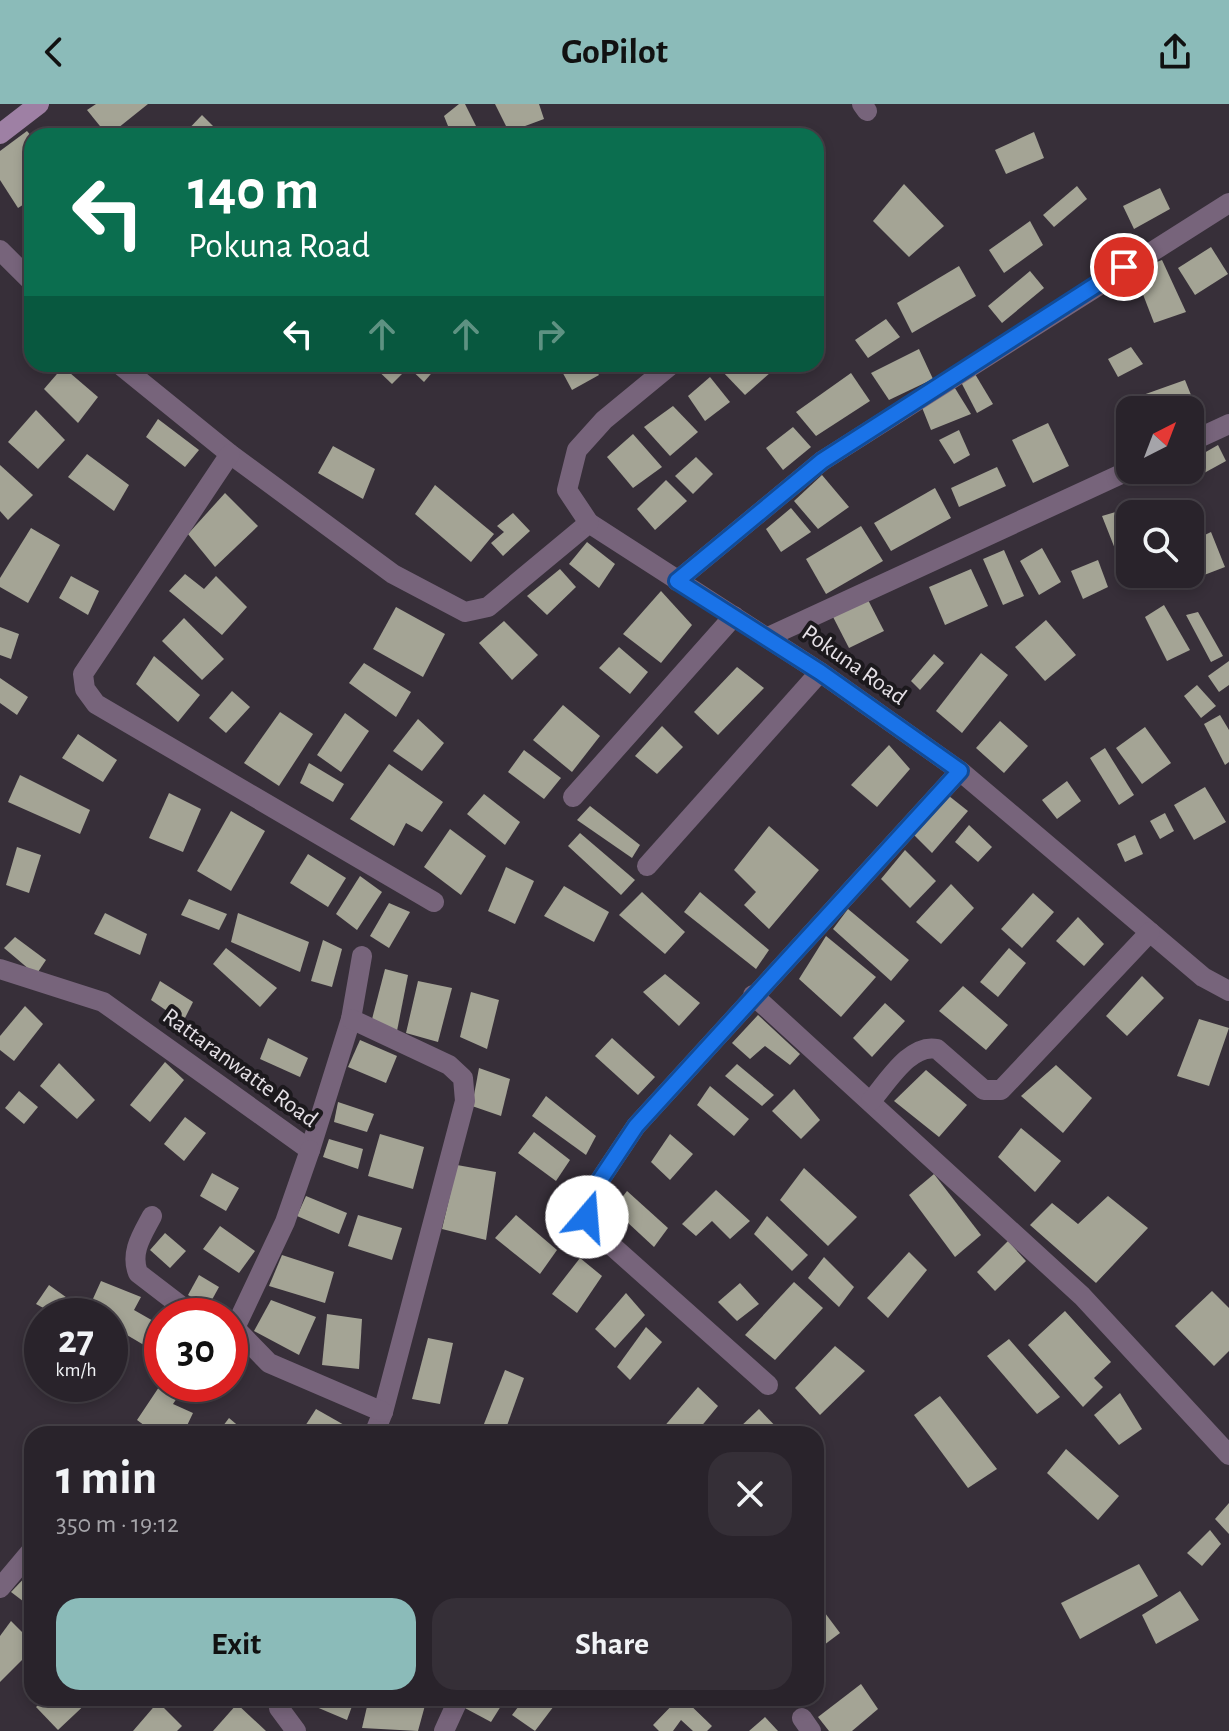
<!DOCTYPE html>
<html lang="en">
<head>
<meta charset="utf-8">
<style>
	body { margin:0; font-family:"Alegreya Sans",sans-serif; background:#352f37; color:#f1f3f6; height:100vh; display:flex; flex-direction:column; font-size:30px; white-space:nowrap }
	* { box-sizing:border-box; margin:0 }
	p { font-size:26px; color:#a5a4a9 }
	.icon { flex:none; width:44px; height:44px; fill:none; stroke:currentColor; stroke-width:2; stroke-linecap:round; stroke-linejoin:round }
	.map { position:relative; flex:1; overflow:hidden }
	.sheet { position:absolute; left:24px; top:1322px; width:800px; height:280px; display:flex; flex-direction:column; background:#29232b; border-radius:24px; box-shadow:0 4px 12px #0003,0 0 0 2px #454047 }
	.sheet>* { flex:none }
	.guide { position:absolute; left:24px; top:24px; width:800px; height:244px; border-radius:24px; box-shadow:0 4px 12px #0003,0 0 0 2px #454047; background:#0b6e4f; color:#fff; overflow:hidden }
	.needle { width:52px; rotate:42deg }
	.fabs { position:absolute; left:1116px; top:292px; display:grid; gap:16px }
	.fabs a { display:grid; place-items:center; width:88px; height:88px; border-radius:16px; background:#29232b; box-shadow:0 4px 12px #0003,0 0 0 2px #454047; font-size:40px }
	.speed { position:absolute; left:24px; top:1194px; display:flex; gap:16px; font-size:40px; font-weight:700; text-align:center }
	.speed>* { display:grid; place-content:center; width:104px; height:104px; border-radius:50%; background:#29232b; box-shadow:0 4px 12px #0003,0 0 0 2px #454047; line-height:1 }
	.speed small { font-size:20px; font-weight:400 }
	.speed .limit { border:12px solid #d22; background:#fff; color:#111 }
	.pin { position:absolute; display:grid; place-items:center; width:68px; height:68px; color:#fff; margin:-34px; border:4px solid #fff; border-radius:50%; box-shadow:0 2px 8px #0007 }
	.me { position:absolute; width:88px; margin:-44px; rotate:18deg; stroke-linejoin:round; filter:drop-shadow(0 0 6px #0008) }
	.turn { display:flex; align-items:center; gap:28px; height:168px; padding:0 32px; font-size:36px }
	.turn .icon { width:104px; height:104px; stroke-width:2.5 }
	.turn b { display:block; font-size:56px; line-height:68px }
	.lanes { display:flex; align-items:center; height:76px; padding:0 32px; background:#0003; justify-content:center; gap:40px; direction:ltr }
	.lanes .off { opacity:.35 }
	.round { display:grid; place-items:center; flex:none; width:84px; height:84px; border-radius:24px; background:#352f37 }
	.overview { display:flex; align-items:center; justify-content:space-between; height:136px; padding:0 32px }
	h1 { font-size:48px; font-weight:700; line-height:60px }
	.primary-button { display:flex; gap:16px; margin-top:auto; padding:16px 32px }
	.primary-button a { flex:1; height:92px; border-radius:24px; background:#8bbbb9; color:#111; font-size:32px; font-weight:700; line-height:92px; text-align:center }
	.primary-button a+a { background:#352f37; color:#f1f3f6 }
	header { display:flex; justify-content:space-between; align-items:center; height:104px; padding:0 32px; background:#8bbbb9; color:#111; font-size:36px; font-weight:700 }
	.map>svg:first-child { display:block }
	.building { fill:#a4a495 }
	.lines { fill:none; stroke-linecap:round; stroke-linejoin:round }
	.street { stroke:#77647b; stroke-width:20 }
	.secondary { stroke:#9e80a4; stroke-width:20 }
	.route-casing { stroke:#114b97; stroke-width:20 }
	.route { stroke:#1a73e8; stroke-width:14 }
	.labels { text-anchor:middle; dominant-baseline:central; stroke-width:8; stroke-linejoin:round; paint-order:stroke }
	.street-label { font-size:24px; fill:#e5e0e6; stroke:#1c191d }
</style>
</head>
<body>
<header><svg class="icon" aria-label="back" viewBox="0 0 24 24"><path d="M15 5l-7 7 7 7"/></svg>GoPilot<svg class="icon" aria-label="share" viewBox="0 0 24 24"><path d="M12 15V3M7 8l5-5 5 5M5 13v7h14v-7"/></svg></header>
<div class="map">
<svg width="1229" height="1627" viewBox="0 0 1229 1627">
	<rect width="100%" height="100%" fill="#372f39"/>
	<g class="building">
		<polygon points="96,0 148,0 108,32 87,6"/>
		<polygon points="459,0 465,0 481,32 452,32 444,12"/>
		<polygon points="495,0 539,0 544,15 509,28"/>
		<polygon points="202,11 219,28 215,32 182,32"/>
		<polygon points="27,27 32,33 32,95 18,104 0,76 0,47"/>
		<polygon points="1034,28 1044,54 1006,70 995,46"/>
		<polygon points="904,80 944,122 909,153 873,117"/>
		<polygon points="1077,82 1087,95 1054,123 1043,111"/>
		<polygon points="1160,84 1170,105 1134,125 1123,102"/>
		<polygon points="1030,117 1043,141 1004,169 989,146"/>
		<polygon points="1211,143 1228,170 1195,191 1178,164"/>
		<polygon points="1162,156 1186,208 1154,219 1134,167"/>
		<polygon points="959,162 976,192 912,229 897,199"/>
		<polygon points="1030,167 1044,184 1002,219 988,202"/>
		<polygon points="886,215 900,233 868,254 855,236"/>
		<polygon points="1131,243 1143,260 1118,273 1108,255"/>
		<polygon points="919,245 933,275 889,296 871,269"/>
		<polygon points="371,260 394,260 403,269 392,280"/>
		<polygon points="405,260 431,260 436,264 424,278"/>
		<polygon points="558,260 591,260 599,271 572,286"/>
		<polygon points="729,260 763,260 771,268 745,291 721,266"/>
		<polygon points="63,263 98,293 78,319 44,285"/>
		<polygon points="851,269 870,297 816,332 796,308"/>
		<polygon points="975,270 993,300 977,309 961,278"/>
		<polygon points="710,273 730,298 705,317 688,292"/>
		<polygon points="1185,276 1195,301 1179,306 1128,306 1126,297"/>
		<polygon points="953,281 971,310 931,326 921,301"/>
		<polygon points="673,302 698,328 670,352 644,323"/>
		<polygon points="36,306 65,336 38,365 8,338"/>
		<polygon points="158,315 199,346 185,363 146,333"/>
		<polygon points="1048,319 1069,362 1033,379 1012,336"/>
		<polygon points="793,323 811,343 783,366 766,344"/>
		<polygon points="959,326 970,351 954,360 939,336"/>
		<polygon points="633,330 662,363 633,384 607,353"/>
		<polygon points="1218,341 1226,357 1195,374 1190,357"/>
		<polygon points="333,342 375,365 363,395 318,369"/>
		<polygon points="87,350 129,381 114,407 68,373"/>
		<polygon points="696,353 713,370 693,390 675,372"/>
		<polygon points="0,361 33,391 8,416 0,407"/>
		<polygon points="997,363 1006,382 959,403 951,384"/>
		<polygon points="822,371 849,403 818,425 794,397"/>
		<polygon points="666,376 687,397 655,426 637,405"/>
		<polygon points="435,381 494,430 471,458 415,410"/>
		<polygon points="935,384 951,414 891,447 874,419"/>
		<polygon points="225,389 258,422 215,463 188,430"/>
		<polygon points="1136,402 1139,410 1130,410 1130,451 1119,455 1102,412"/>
		<polygon points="791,404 811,428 781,448 766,425"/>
		<polygon points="513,409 530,427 503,452 491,439 504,428 497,422"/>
		<polygon points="861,422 883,457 826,490 806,455"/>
		<polygon points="31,424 60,441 28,499 0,483 0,474"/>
		<polygon points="1211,428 1225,463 1178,481 1175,470 1190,470 1190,438"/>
		<polygon points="587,438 615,460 599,484 569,460"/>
		<polygon points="1042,444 1061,478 1039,491 1020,457"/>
		<polygon points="1004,446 1024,492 1003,501 983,455"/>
		<polygon points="1098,456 1108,483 1083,495 1071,467"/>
		<polygon points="1130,461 1130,470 1159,470 1161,475 1133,485 1125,463"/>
		<polygon points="560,465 576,483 547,511 527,492"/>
		<polygon points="971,465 988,502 945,521 929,483"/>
		<polygon points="185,470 204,485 216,472 247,503 222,531 169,487"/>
		<polygon points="71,472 99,487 88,511 59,494"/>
		<polygon points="661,487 692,521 661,559 623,530"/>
		<polygon points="866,492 884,527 849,544 831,509"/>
		<polygon points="1164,501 1190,546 1167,557 1145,513"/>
		<polygon points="396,503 445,530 423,573 373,545"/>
		<polygon points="1198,508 1223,552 1211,558 1186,511"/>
		<polygon points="184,514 224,555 202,576 162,537"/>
		<polygon points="1046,516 1076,551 1045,577 1015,543"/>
		<polygon points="504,517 538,551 512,576 479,539"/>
		<polygon points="0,523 19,530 11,555 0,551"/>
		<polygon points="619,543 648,568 630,590 599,564"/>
		<polygon points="981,549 1008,571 962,629 936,607"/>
		<polygon points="934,550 944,559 920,586 911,577"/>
		<polygon points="154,552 200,591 178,618 136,580"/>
		<polygon points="1229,557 1229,581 1219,588 1208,572"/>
		<polygon points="364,559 411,588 396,613 349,579"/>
		<polygon points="737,563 764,584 718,631 694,608"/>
		<polygon points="0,574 28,593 17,611 0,599"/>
		<polygon points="1197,581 1216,602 1201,614 1184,592"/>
		<polygon points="232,587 250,603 226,629 209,614"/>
		<polygon points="563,601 600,632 572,668 533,636"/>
		<polygon points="280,608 313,630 279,682 244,659"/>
		<polygon points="345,609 369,627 341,668 317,651"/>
		<polygon points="1220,611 1229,626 1229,658 1225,661 1204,620"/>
		<polygon points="418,615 444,639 422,667 393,647"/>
		<polygon points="1000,617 1028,642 1004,669 976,644"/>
		<polygon points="662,622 683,643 657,670 635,652"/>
		<polygon points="1145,623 1171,659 1142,680 1116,644"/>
		<polygon points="78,630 117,656 103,678 62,654"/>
		<polygon points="889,641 910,665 877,703 851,681"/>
		<polygon points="1105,644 1134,691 1119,701 1090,654"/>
		<polygon points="524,646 561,674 544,695 508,668"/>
		<polygon points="309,659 344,680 333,698 300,679"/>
		<polygon points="389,660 443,698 422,728 406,719 394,742 350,715"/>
		<polygon points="20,671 90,706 80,730 8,698"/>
		<polygon points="1067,677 1081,697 1057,715 1042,696"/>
		<polygon points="1205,683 1226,718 1194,736 1174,701"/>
		<polygon points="169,689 201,705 183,748 149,734"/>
		<polygon points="484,690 520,718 505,741 467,710"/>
		<polygon points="949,692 968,707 932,749 914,731"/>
		<polygon points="590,702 640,741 632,754 577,716"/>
		<polygon points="231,707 265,727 231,787 197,767"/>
		<polygon points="1165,709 1174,727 1160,735 1150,717"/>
		<polygon points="969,721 992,743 978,758 955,738"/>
		<polygon points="769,722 819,766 769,825 744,801 756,788 734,766"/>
		<polygon points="450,725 486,752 461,791 424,763"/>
		<polygon points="580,729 635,776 621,791 568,742"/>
		<polygon points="1135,731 1143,750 1125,758 1117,740"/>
		<polygon points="17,743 41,751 29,789 6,781"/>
		<polygon points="905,746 936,777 910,804 881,775"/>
		<polygon points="308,750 346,774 328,803 290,779"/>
		<polygon points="506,763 534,777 515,820 488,807"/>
		<polygon points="360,772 382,788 357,826 336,810"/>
		<polygon points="951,780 974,804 941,840 916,818"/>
		<polygon points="564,782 609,808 594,838 544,812"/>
		<polygon points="642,788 685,828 665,850 619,811"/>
		<polygon points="700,788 769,846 756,865 684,808"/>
		<polygon points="1033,789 1054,808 1022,844 1001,825"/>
		<polygon points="189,795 227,810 219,826 181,811"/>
		<polygon points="389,799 410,808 389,844 370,832"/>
		<polygon points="848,805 909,856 891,877 833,825"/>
		<polygon points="105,809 147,830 140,851 94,830"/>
		<polygon points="238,809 309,838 300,868 231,838"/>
		<polygon points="1078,813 1104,840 1084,862 1056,837"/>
		<polygon points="826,832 876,873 841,913 799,875"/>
		<polygon points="15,833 46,856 36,871 4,844"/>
		<polygon points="323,836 342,845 332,883 311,877"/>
		<polygon points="226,844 277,884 260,903 213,860"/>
		<polygon points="1009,844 1026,859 998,893 980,878"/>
		<polygon points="385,865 408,871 397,927 371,919"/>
		<polygon points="665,870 700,899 679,922 643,888"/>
		<polygon points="1142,872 1164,894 1127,932 1106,912"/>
		<polygon points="160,877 193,898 183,918 151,896"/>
		<polygon points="418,877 452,884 438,938 406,929"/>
		<polygon points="963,882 1008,921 986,946 939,907"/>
		<polygon points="471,888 499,896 487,945 460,933"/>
		<polygon points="885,899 905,917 872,953 853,934"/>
		<polygon points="25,902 43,920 14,957 0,946 0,932"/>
		<polygon points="758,911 800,950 790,961 765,942 750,955 732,939"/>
		<polygon points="1199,915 1229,924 1209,982 1177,972"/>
		<polygon points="268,934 308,954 300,973 260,955"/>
		<polygon points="612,934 655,973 638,991 595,952"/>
		<polygon points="360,936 397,952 386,979 348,963"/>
		<polygon points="165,958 184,976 150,1018 130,1001"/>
		<polygon points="59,959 95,996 77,1015 40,982"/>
		<polygon points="737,960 774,991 762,1002 725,972"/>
		<polygon points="1056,961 1092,994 1063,1029 1021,992"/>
		<polygon points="479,964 510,975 501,1012 472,1002"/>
		<polygon points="926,966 967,1001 939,1033 894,997"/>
		<polygon points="710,982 749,1015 734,1032 697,1001"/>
		<polygon points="794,985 820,1016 801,1035 772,1007"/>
		<polygon points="19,987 38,1003 24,1020 5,1004"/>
		<polygon points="546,992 596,1032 586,1051 532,1012"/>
		<polygon points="338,998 374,1010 367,1028 334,1018"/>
		<polygon points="185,1013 206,1029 184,1057 164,1040"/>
		<polygon points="1021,1024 1061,1057 1035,1088 998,1053"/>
		<polygon points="534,1028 570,1056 556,1077 518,1049"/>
		<polygon points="380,1030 424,1043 413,1085 368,1072"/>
		<polygon points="670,1030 693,1050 670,1076 651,1058"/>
		<polygon points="329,1035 363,1045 358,1065 323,1053"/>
		<polygon points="457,1061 496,1068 486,1136 442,1125"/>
		<polygon points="804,1064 857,1113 828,1142 780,1096"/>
		<polygon points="212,1069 239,1084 226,1107 200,1092"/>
		<polygon points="934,1070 981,1131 955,1153 909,1091"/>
		<polygon points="716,1086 750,1117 730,1135 712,1117 696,1132 682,1120"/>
		<polygon points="627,1087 668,1124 654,1143 613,1105"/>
		<polygon points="306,1092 347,1109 339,1130 297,1112"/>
		<polygon points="1108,1092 1148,1124 1096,1179 1030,1121 1052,1099 1078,1120"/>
		<polygon points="358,1111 402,1124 392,1156 348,1142"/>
		<polygon points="516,1111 557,1146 540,1170 495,1134"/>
		<polygon points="767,1112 808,1151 792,1167 754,1130"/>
		<polygon points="220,1122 255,1147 239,1169 203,1145"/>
		<polygon points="165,1129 186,1147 170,1164 150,1146"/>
		<polygon points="1008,1137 1026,1157 995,1187 977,1168"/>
		<polygon points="909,1148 927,1166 888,1214 867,1194"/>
		<polygon points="282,1151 334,1168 325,1199 269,1182"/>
		<polygon points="824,1153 854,1183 839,1203 808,1174"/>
		<polygon points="580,1154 602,1172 577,1209 552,1190"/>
		<polygon points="199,1171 219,1183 208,1203 188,1191"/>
		<polygon points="101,1177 141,1193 134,1206 162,1222 154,1247 110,1221 110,1212 87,1208"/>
		<polygon points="794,1178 823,1204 775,1256 745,1231"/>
		<polygon points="740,1179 759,1200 737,1217 718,1198"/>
		<polygon points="49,1181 70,1196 58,1212 36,1200"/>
		<polygon points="1212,1187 1229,1204 1229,1247 1214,1262 1175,1222"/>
		<polygon points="626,1189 645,1211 615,1244 595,1225"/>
		<polygon points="271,1196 316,1213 299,1251 254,1227"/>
		<polygon points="1065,1207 1111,1258 1094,1274 1103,1283 1083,1303 1028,1241"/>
		<polygon points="327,1210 362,1215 359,1265 322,1261"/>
		<polygon points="646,1223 662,1238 630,1276 617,1263"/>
		<polygon points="428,1234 453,1239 440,1300 412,1295"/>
		<polygon points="1009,1235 1060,1293 1037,1310 987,1252"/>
		<polygon points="835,1242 865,1267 820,1311 795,1284"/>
		<polygon points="505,1266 524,1274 504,1330 500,1330 484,1320"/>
		<polygon points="161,1280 185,1282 173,1300 193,1309 183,1330 156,1330 137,1316"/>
		<polygon points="698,1283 718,1302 695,1330 667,1330 662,1325"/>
		<polygon points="1120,1289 1142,1325 1119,1341 1094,1311"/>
		<polygon points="940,1292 997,1365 968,1384 914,1311"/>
		<polygon points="316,1305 346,1322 341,1330 300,1330"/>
		<polygon points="759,1305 783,1330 743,1330 738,1325"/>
		<polygon points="229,1314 248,1330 217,1330"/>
		<polygon points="1066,1345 1119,1392 1098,1416 1047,1369"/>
		<polygon points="1229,1399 1229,1430 1215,1415"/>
		<polygon points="1210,1426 1221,1440 1202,1462 1187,1449"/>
		<polygon points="1139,1460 1158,1492 1080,1535 1061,1499"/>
		<polygon points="32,1466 32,1504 11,1488"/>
		<polygon points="1180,1487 1199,1516 1156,1540 1142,1511"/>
		<polygon points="816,1497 840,1529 816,1547"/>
		<polygon points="11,1517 32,1538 32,1546 0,1578 0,1532"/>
		<polygon points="861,1580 878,1605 852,1627 829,1627 818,1613"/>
		<polygon points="46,1594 92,1594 58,1626 36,1603"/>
		<polygon points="295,1594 355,1594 347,1616"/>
		<polygon points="369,1594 427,1594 418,1627 362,1624"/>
		<polygon points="468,1594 506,1594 491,1618 463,1603"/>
		<polygon points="525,1594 560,1594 535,1627 512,1611"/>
		<polygon points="679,1594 683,1594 712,1622 707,1627 693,1627 681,1616 673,1627 659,1627 653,1621"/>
		<polygon points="158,1598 182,1622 177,1627 133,1627"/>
		<polygon points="237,1600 266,1627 213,1627"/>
		<polygon points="765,1613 778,1627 749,1627"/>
	</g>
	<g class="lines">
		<g class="street">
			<polyline points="862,0 867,7"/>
			<polyline points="0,146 32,178"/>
			<polyline points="119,260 230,350 393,470 465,508 488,503 589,419 820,568 960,667 1203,873 1229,887"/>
			<polyline points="1190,338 1229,320"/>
			<polyline points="230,350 83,570 85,585 96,600 434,798"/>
			<polyline points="589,419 567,386 577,346 604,316 672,260"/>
			<polyline points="677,477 822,357 1229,99"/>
			<polyline points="768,533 1130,366"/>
			<polyline points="573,693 734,512"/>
			<polyline points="647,762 820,568"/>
			<polyline points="0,865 103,898 310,1046 351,915 362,852"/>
			<polyline points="753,891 1082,1192 1229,1351"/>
			<polyline points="351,915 449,961 463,974 465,997 383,1308 374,1330"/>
			<path d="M871 997C887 979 910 939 937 945L984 986H1001L1150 828"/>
			<polyline points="310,1046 285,1118 235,1224 269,1259 383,1308"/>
			<path d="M152 1112C142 1131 130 1148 138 1169L194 1212"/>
			<polyline points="768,1281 592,1124 584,1100 636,1022 960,667"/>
			<polyline points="0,1484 32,1446"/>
			<polyline points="278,1594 279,1604 296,1627"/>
			<polyline points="802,1614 811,1627"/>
			<polyline points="444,1627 459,1594"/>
		</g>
		<polyline class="secondary" points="0,30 39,0"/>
	</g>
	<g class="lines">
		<defs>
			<polyline id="route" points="587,1113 584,1100 636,1022 960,667 820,568 677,477 822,357 1124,163"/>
		</defs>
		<use href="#route" class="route-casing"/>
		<use href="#route" class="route"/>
	</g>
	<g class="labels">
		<g class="street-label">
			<text transform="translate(854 561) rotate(35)">Pokuna Road</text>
			<text transform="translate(240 964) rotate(36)">Rattaranwatte Road</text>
		</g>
	</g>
</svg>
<div class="fabs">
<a><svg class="needle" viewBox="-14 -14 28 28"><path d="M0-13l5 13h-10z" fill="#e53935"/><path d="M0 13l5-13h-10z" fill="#a5a4a9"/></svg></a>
<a><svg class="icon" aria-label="search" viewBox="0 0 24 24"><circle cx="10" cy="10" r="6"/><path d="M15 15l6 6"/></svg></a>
</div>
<div class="speed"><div>27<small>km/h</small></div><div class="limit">30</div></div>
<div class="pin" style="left:1124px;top:163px;background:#d93025"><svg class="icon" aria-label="arrive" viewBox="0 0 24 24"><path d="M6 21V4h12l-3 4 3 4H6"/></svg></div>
<svg class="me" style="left:587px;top:1113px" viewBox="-20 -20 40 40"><circle r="19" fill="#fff"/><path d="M0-13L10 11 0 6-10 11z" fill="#1a73e8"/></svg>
<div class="guide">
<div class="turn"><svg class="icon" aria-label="left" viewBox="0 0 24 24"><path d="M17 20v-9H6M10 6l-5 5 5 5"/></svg><div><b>140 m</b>Pokuna Road</div></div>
<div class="lanes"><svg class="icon" aria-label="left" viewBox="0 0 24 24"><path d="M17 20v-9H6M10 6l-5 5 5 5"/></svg><svg class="icon off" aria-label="ahead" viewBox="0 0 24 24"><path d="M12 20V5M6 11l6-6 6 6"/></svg><svg class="icon off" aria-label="ahead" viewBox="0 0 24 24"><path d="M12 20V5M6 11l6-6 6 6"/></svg><svg class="icon off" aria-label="right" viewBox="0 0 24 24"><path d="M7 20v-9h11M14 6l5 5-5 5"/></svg></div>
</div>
<section class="sheet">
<div class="overview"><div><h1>1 min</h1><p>350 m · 19:12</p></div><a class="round"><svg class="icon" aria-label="close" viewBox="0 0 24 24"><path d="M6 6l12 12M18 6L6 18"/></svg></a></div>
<div class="primary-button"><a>Exit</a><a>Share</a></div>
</section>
</div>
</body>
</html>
